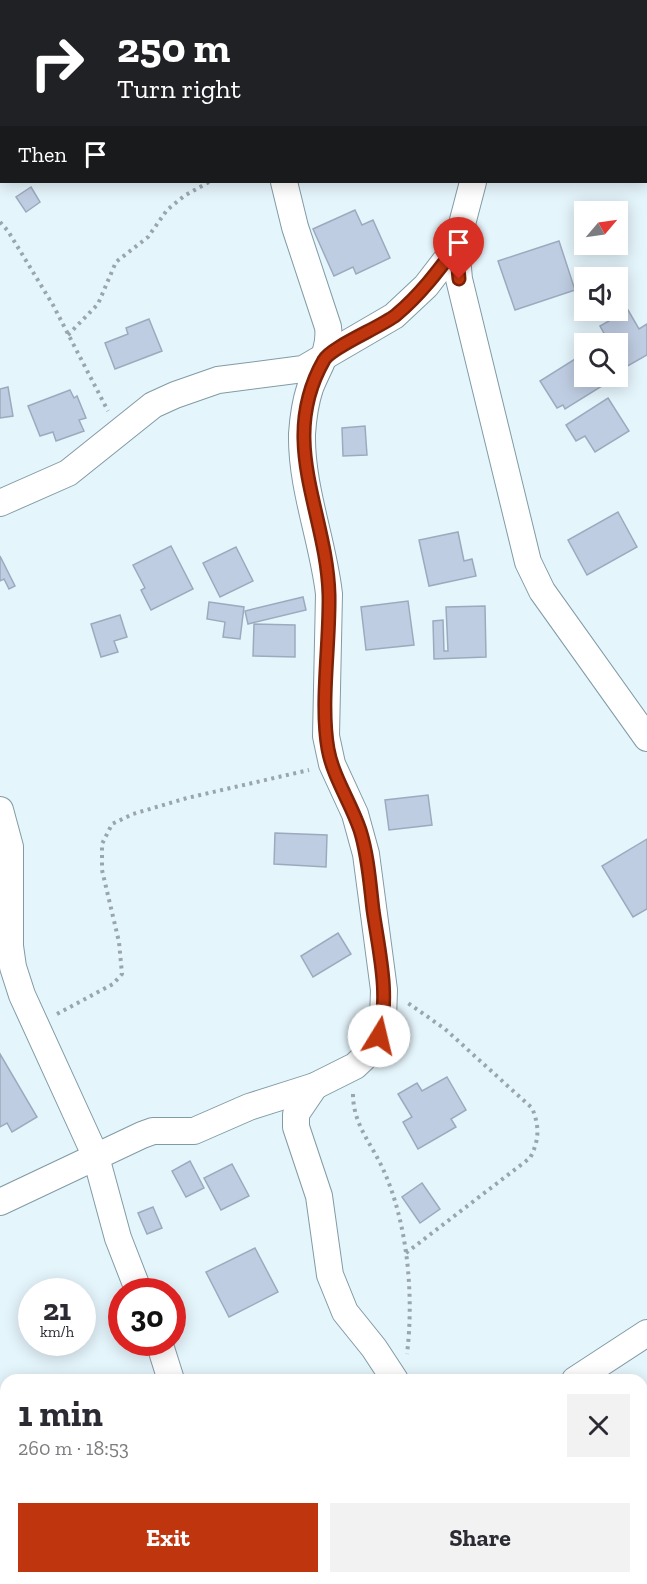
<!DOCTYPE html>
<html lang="en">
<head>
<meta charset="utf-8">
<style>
	body { margin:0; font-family:"Zilla Slab",serif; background:#f2f2f3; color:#2b2b33; height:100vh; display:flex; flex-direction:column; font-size:22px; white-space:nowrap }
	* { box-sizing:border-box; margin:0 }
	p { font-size:20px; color:#7c7c81 }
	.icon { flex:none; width:33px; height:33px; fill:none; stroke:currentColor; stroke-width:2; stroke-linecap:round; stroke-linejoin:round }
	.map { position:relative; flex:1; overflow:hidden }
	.side { position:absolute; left:0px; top:1374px; width:648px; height:210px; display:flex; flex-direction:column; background:#fff; border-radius:18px 18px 0 0; box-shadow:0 3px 15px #0003 }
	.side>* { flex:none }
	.banner { position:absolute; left:0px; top:0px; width:648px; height:183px; box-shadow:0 3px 15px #0003; background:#202124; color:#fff; overflow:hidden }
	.needle { width:39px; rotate:61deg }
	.buttons { position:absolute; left:574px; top:201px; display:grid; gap:12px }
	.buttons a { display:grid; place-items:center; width:54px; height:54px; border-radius:0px; background:#fff; box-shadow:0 3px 15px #0003; font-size:30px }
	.speed { position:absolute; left:18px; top:1278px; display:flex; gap:12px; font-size:30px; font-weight:700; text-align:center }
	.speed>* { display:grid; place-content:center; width:78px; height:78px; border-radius:50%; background:#fff; box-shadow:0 3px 15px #0003; line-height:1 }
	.speed small { font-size:15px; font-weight:400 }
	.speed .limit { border:9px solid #d22; background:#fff; color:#111 }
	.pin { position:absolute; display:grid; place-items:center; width:51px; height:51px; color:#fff; margin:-62px -26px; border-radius:50% 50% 50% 0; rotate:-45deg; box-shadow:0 0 6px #0007 }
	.pin .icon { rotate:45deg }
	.me { position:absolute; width:66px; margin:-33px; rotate:9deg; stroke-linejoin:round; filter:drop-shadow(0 0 4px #0008) }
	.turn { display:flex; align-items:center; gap:21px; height:126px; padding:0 18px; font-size:27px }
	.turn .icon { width:78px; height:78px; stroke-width:2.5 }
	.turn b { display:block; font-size:42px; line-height:51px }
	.then { display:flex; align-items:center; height:57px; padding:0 18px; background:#0003; gap:12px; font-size:22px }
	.round { display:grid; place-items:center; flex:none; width:63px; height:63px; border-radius:0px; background:#f2f2f3 }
	.overview { display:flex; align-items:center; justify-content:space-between; height:102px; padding:0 18px }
	h1 { font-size:36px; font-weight:800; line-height:45px }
	.primary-button { display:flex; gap:12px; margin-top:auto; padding:12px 18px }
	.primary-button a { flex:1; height:69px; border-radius:0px; background:#bf350d; color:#fff; font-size:24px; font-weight:800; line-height:69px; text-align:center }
	.primary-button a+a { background:#f2f2f3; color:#2b2b33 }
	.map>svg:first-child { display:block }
	.building { fill:#bfcde2; stroke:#9daabe; stroke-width:1.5 }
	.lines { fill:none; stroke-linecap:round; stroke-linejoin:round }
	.street-casing { stroke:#819ba5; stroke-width:28 }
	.path { stroke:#99a7ad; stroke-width:4; stroke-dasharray:3 4.5; stroke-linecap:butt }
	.street { stroke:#fff; stroke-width:26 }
	.route-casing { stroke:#7c2208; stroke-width:15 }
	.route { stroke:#bf350d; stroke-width:10 }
</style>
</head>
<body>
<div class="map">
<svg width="647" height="1584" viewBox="0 0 647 1584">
	<rect width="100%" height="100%" fill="#e5f5fc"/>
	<g class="building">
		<polygon points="31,187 40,202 26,212 16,197"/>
		<polygon points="355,210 362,225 373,220 390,258 356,274 353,267 334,276 313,229"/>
		<polygon points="559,241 575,290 515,310 498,261"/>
		<polygon points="628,310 639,329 647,324 647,355 624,368 618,358 618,344 610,344 600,326"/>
		<polygon points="149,319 162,351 115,369 105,343 128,334 126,328"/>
		<polygon points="583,354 585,376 597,376 602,386 565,409 563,405 557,408 540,381"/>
		<polygon points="8,387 13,416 0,418 0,389"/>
		<polygon points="70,390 74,398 77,396 86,418 79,420 84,431 56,441 53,432 40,436 28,406"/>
		<polygon points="608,398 629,431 595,452 585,436 576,441 566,425"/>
		<polygon points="365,426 367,455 343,456 342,428"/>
		<polygon points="618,512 637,547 587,575 568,540"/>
		<polygon points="458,532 464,561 472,559 476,576 429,586 419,540"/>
		<polygon points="171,546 193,589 151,610 141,590 145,588 133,565"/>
		<polygon points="236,547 253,581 220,597 203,563"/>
		<polygon points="0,556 15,586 9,589 4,579 0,581"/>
		<polygon points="303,597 306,610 248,624 245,611"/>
		<polygon points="408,601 414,645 366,650 361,607"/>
		<polygon points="209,602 244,607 240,639 223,637 225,622 207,619"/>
		<polygon points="485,606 486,657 434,659 433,621 443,620 444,651 448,651 446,607"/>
		<polygon points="120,615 127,637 114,641 118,652 101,657 91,624"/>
		<polygon points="254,624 295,625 295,657 253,656"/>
		<polygon points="428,795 432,825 389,830 385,800"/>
		<polygon points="275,833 327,835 326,867 274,864"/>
		<polygon points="647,839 647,909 633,917 602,866"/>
		<polygon points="338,933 351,954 313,977 301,956"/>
		<polygon points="0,1054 37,1117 12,1132 7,1123 0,1127"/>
		<polygon points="447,1077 466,1110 451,1119 456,1127 418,1149 403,1122 412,1117 398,1094 417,1083 422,1091"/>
		<polygon points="190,1161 204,1188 186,1197 172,1171"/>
		<polygon points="232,1164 249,1196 221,1210 204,1178"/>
		<polygon points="422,1183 440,1209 420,1223 402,1197"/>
		<polygon points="153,1207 162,1228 147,1234 138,1213"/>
		<polygon points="255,1248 278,1292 229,1317 206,1272"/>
	</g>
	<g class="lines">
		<defs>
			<g id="street">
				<polyline points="249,0 250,2"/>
				<polyline points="534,2 535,0"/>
				<polyline points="456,247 459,279 528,562 542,591 647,738"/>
				<polyline points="0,503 68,473 153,405 175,395 218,380 303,369 394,316 426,286 456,247 473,182"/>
				<polyline points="0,810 10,847 10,946 13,967 22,995 96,1157 118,1238 139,1292"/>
				<polyline points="315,1086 296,1114 296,1127 319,1196 330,1275 345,1312 374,1348 395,1380"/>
				<path d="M0 1202 142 1135 153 1131H194L249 1107 315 1086 355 1066 372 1050 379 1036 383 1019 384 990 366 854 355 814 332 764 326 736 329 594C323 541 301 488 302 434 303 419 305 403 310 388 318 367 331 351 328 327L295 227 284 182"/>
				<polyline points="159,1342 171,1380"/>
				<polyline points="575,1380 647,1333"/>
				<polyline points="479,1578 481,1584"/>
				<polyline points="228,1584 228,1578"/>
				<polyline points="279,1584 283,1578"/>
			</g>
		</defs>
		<use href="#street" class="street-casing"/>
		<g class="path">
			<polyline points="90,0 92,2"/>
			<polyline points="0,222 8,231 53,305 108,411"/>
			<polyline points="68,335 98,304 116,262 148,237 167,210 184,196 209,182"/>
			<polyline points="57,1014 113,984 122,974 119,942 102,870 102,844 112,824 133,814 187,798 309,770"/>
			<path d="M353 1094C353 1124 371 1143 383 1169 408 1224 414 1296 407 1354"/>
			<path d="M406 1253 530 1158C539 1141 540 1127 532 1108L445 1029 408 1003"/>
		</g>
		<use href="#street" class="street"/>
	</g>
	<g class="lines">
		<defs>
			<path id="route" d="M379 1036C390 995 379 952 373 910 370 884 368 855 360 830 351 803 333 777 328 749 320 704 330 643 329 595 327 512 277 442 324 360 331 347 381 327 396 315 420 295 438 271 456 247L459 279"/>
		</defs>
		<use href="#route" class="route-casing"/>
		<use href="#route" class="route"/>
	</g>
</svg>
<div class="buttons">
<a><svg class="needle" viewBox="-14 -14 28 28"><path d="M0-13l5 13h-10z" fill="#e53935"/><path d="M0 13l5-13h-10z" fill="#7c7c81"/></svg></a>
<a><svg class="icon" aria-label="sound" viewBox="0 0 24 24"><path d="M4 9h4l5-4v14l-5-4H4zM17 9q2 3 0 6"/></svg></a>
<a><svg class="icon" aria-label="search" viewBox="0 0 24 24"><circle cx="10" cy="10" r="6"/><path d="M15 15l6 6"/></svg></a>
</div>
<div class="speed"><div>21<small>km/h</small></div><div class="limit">30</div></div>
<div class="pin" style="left:459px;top:279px;background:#d93025"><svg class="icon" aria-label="arrive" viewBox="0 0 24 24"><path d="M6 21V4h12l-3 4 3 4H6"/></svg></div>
<svg class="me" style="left:379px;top:1036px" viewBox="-20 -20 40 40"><circle r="19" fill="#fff"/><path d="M0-13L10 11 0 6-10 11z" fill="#bf350d"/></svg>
<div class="banner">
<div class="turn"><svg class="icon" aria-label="right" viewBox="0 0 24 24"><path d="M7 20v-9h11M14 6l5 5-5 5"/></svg><div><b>250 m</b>Turn right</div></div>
<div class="then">Then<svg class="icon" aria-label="arrive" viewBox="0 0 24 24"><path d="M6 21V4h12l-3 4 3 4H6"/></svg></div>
</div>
<section class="side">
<div class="overview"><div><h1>1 min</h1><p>260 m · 18:53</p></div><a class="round"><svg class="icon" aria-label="close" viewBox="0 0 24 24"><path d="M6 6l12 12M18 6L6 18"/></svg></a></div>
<div class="primary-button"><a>Exit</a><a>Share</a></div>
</section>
</div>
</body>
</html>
